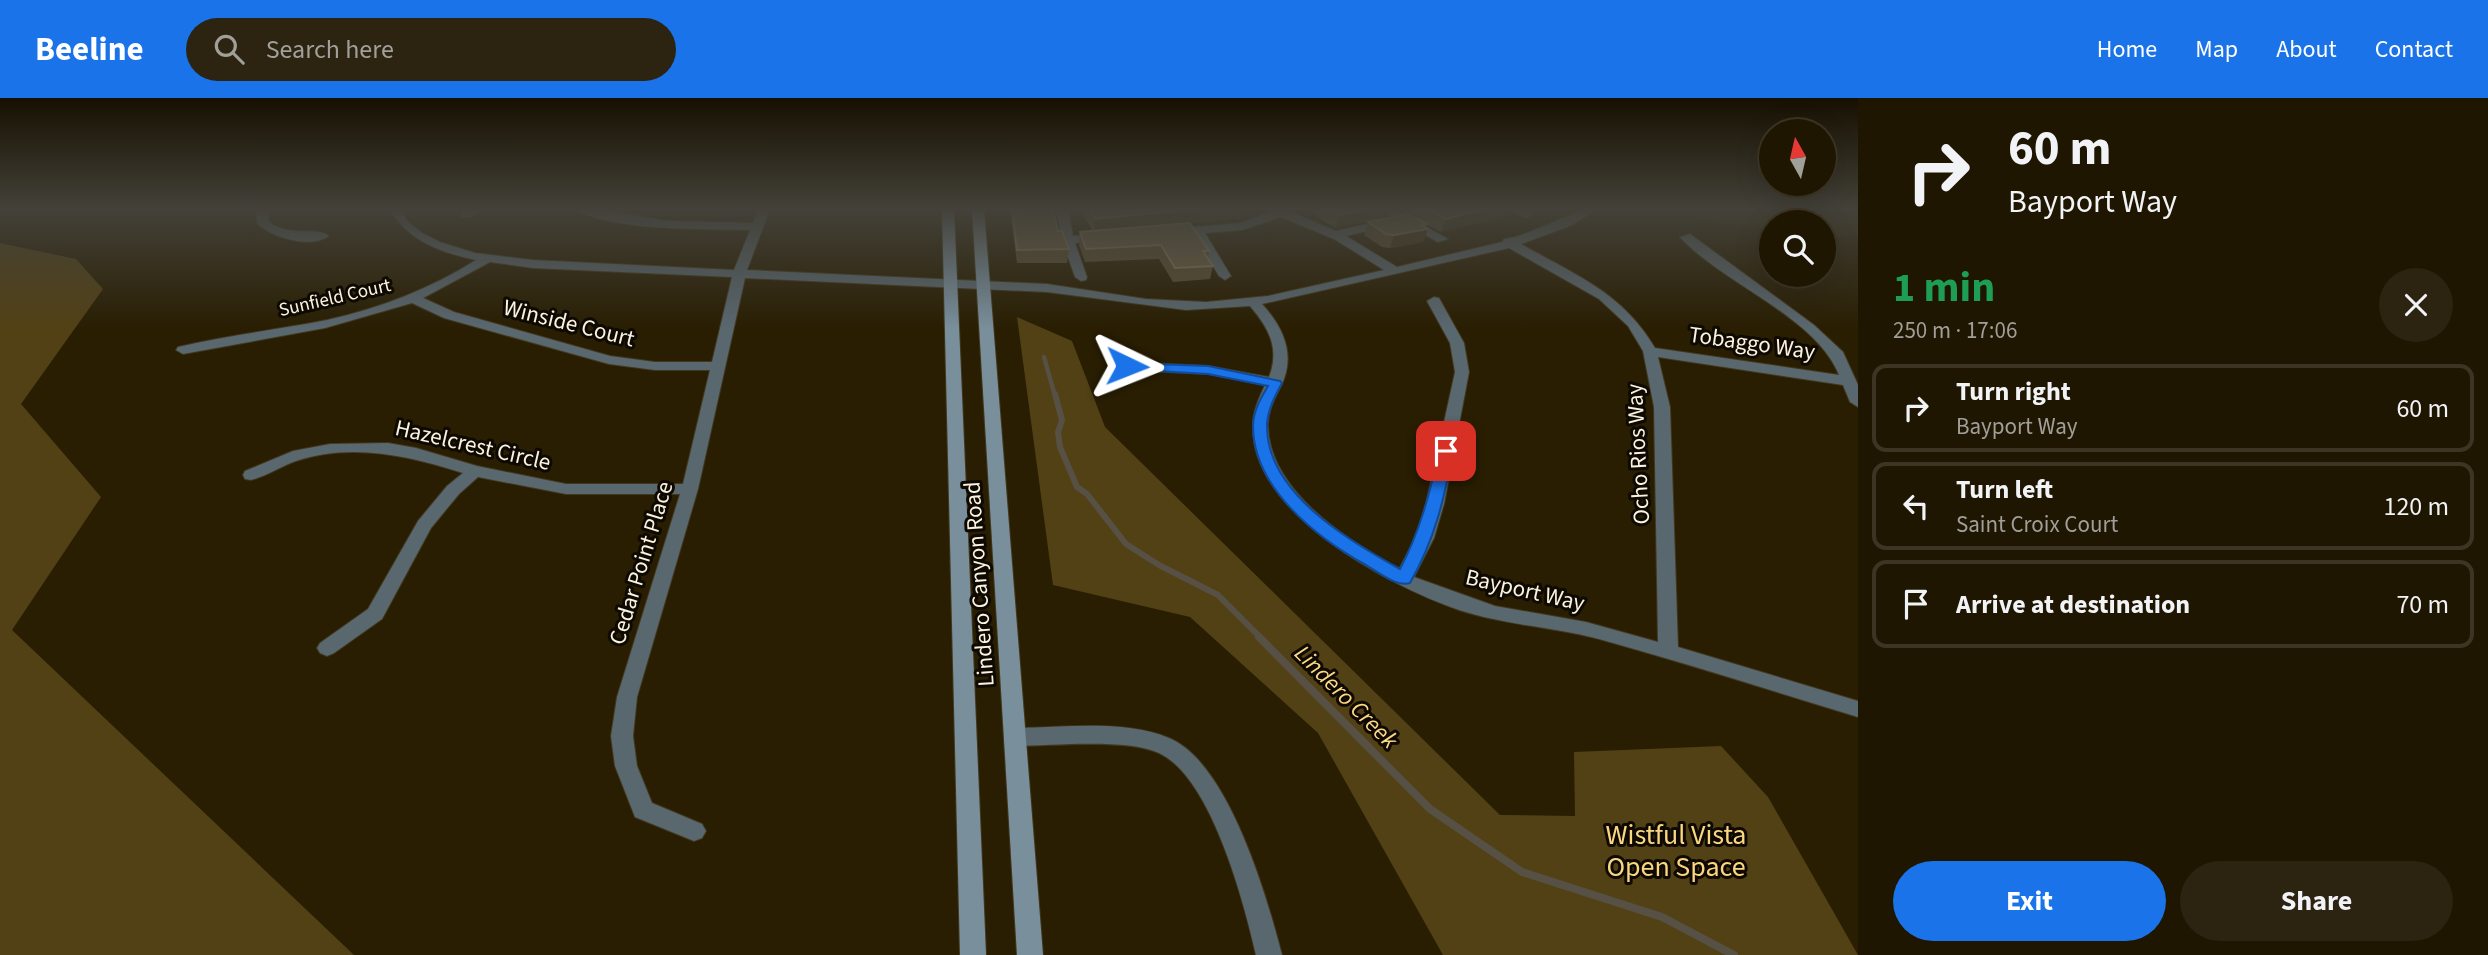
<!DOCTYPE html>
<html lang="en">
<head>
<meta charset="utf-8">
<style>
	body { margin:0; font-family:"Source Sans 3",sans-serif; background:#2c2311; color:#f1f3f6; height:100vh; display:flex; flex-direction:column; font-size:26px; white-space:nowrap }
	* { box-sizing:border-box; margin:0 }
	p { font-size:23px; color:#a19f99 }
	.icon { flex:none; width:38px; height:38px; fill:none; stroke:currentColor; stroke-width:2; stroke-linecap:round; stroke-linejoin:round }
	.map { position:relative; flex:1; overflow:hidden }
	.sheet { display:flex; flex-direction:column; background:#1f1602; width:630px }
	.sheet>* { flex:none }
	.top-card { background:#1f1602; color:#f1f3f6; overflow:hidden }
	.needle { width:46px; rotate:352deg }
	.fabs { position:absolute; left:1759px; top:21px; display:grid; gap:14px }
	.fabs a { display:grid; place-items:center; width:77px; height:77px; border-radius:50%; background:#1f1602; box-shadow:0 7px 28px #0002,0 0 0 2px #3c3524; font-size:35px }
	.pin { position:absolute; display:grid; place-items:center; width:60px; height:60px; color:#fff; margin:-30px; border-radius:14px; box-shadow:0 4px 10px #0006 }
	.me { position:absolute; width:77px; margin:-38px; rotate:92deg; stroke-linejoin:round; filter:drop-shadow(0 0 5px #0008) }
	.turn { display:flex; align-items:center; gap:24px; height:147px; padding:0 35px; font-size:32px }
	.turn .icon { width:91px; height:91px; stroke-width:2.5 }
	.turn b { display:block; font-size:49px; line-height:60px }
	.round { display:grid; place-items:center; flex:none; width:74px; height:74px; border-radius:37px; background:#2c2311 }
	.headline { display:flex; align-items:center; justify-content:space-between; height:119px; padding:0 35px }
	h1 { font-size:42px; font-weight:700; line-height:52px; color:#1e9e55 }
	.button { display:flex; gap:14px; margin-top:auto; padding:14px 35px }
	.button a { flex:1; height:80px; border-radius:42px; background:#1a73e8; color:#fff; font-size:28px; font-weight:700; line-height:80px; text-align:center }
	.button a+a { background:#2c2311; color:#f1f3f6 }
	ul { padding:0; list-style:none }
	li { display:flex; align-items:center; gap:21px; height:88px; margin:0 14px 10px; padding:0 21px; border:4px solid #3c3524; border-radius:14px }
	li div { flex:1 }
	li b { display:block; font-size:26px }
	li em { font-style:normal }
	header { display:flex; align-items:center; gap:42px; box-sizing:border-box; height:98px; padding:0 35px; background:#1a73e8; color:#fff }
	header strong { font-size:33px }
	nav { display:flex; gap:38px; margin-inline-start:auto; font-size:24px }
	.search { width:490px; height:63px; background:#2c2311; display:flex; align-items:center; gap:18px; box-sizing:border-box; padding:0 24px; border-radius:38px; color:#a19f99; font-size:26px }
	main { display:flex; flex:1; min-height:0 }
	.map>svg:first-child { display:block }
	.built { fill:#332500 }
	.green { fill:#524115 }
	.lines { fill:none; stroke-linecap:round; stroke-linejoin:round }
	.stream-far2 { stroke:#575044; stroke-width:4.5 }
	.stream-far1 { stroke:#575044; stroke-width:6 }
	.stream { stroke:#575044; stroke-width:8 }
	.minor-casing { stroke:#42381d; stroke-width:2 }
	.secondary-casing { stroke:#42381d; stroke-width:2 }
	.minor { fill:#59676f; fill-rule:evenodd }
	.secondary { fill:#798f9c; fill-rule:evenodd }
	.wall { fill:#594d31 }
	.shaded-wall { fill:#3f3316 }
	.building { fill:#6a5f44; stroke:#81765d; stroke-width:2 }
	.route { fill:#1a73e8; stroke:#114b97; stroke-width:2 }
	.labels { text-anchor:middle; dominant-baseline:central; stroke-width:6; stroke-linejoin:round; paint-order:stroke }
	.far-street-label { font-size:19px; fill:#faf3e2; stroke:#0e0901 }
	.street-label { font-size:23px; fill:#faf3e2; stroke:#0e0901 }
	.water-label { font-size:24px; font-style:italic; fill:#fdd883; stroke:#0e0901 }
	.near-park-label { font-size:28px; fill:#fad680; stroke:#0e0901 }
</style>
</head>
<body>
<header>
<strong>Beeline</strong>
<div class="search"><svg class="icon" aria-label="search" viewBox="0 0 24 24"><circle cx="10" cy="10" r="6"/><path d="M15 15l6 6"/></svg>Search here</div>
<nav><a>Home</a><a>Map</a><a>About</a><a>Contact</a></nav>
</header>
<main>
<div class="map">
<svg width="1858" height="857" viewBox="0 0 1858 857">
	<rect width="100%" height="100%" fill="#291e02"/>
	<polygon class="built" points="1630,111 1858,111 1858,136 1850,140 1824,138 1824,124 1771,124 1771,131"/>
	<g class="green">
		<polygon points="0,145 76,161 103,191 21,306 101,399 12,532 354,857 0,857"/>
		<polygon points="1017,219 1072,243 1105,329 1500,717 1575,718 1574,654 1721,648 1768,699 1858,857 1443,857 1318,635 1190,519 1053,487"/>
	</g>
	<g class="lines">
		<polyline class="stream-far2" points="1044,259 1055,298"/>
		<polyline class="stream-far1" points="1055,296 1062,322 1058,334 1060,349 1077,389 1087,396 1126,446 1159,467 1218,497 1261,540"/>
		<polyline class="stream" points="1259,539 1430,711 1522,774 1662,819 1734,857"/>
		<defs>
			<g id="minor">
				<path d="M256 111H268L269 124C291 140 316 128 329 138 311 151 272 140 257 125Z"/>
				<path d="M389 111H400L408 124 422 135 440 144 475 155 533 162 734 172 750 132C708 131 608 133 575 111H594L668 123 753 125 758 111H770L747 172 1047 186 1146 201 1206 204 1268 198 1384 172 1334 141 1281 119 1242 132 1205 135 1231 178 1225 182 1219 178 1193 136 1170 137V131L1240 125 1270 114 1267 111H1283L1336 133 1389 121 1395 125 1393 127 1346 138 1397 169 1502 144 1504 141C1536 137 1569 111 1598 111L1572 127 1521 146C1575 177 1622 194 1655 250L1839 277C1815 218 1723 186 1680 139L1690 136 1814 227 1843 254 1858 287V309L1850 304 1843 287 1658 259 1670 309 1678 549 1858 603V619C1772 593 1686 565 1599 541 1553 529 1505 527 1459 512 1389 488 1250 414 1253 327 1253 313 1259 300 1265 287L1208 276 1127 272 1120 268 1127 264 1208 268 1269 279C1280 251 1269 230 1250 208L1186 212 1047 194 745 180 698 391 637 599 633 638 637 668 652 705 702 726 706 733 702 740 694 743 635 719 615 668 611 638 617 599 680 396H566L478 379 459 396 431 430 382 521 334 555 327 558 320 555 317 550 320 545 368 511 418 423 447 388 463 375C410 358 351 344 296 363 281 368 267 378 251 382L245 381 243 377 245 373 293 353 330 346 388 345 416 350 477 368 566 386H683L710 272H655L609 266 444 220 412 205 325 230 183 256 176 252 178 249C227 237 277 232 327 222 380 210 430 191 476 162 440 154 410 144 389 111ZM1509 150 1599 201 1628 228 1643 253 1654 309 1658 544 1586 524 1495 508 1414 479 1434 440 1444 406 1469 274 1464 245 1439 200 1434 199 1427 203 1450 245 1455 274 1426 406 1416 440 1399 471C1349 444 1268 392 1268 327 1268 312 1275 300 1281 288 1296 258 1284 230 1262 206ZM490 164 533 170 732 179 712 264H655L610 258 454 214 423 200Z"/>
				<polygon points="470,111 487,111 469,119 461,119 461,115"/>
				<polygon points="1056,111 1068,111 1073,138 1101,136 1107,140 1101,144 1075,145 1087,179 1086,182 1081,183 1075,179 1062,142"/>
				<polygon points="1378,111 1393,111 1448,141 1438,144"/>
				<polygon points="1508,111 1523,111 1532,117 1526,120"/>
				<path d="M1015 630C1064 630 1123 621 1169 640 1228 664 1267 799 1282 857H1256C1244 804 1211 679 1159 655 1126 640 1052 648 1015 648L1007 645 1004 639 1007 633Z"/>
			</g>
			<g id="secondary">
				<polygon points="942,111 954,111 986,857 960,857"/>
				<polygon points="972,111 984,111 1043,857 1017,857"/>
			</g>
		</defs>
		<use href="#minor" class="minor-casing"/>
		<use href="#secondary" class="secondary-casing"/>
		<use href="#minor" class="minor"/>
		<use href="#secondary" class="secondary"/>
	</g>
	<g class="wall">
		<polygon points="1010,111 1053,111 1058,133 1069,151 1067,165 1017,165"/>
		<polygon points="1085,111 1245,111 1244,120 1159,128 1209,153 1208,160 1213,168 1210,181 1173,184 1159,161 1085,164 1079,147 1080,134 1093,133 1084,119"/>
		<polygon points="1306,111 1389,111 1335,130"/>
		<polygon points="1399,111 1513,111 1512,116 1441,134 1426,126 1425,129 1428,131 1423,144 1390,150 1382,149 1364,137 1368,124 1407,116"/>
	</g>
	<g class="shaded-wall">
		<polygon points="1195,111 1245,111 1244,120 1094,134 1095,121"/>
		<polygon points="1366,111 1389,111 1386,120 1335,130 1339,117"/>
		<polygon points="1484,111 1513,111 1512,116 1441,134 1446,121"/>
		<polygon points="1427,126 1425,132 1428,131 1423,144 1390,150 1394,137"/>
	</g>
	<g class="building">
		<polygon points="1012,111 1053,111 1058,133 1062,133 1069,151 1017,152"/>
		<polygon points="1089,111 1195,111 1095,121"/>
		<polygon points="1330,111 1366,111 1339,117"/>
		<polygon points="1427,111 1484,111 1446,121"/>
		<polygon points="1407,116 1427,126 1422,127 1428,131 1394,137 1386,136 1368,124"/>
		<polygon points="1190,125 1209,153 1203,153 1213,168 1175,170 1161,147 1086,151 1080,134"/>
	</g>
	<linearGradient id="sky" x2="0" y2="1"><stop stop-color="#171001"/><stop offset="0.48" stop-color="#434139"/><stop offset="1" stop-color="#434139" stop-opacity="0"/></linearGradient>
	<rect width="1858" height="231" fill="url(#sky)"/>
	<path class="route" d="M1127 265 1208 268 1280 283 1282 285C1275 298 1268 311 1267 326 1265 394 1349 443 1400 471 1420 433 1430 395 1439 353L1446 349 1451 350 1453 353C1444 402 1435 441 1410 485 1396 489 1378 474 1366 467 1317 440 1253 390 1253 328 1253 313 1261 300 1268 288L1208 276 1122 271V266Z"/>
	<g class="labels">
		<g class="far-street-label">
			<text transform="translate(335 200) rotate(-13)">Sunfield Court</text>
		</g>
		<g class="street-label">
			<text transform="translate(569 225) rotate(14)">Winside Court</text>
			<text transform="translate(1752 245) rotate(8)">Tobaggo Way</text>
			<text transform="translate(473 347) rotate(13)">Hazelcrest Circle</text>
			<text transform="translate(1638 356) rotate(-93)">Ocho Rios Way</text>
			<text transform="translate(641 465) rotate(-73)">Cedar Point Place</text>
			<text transform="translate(979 486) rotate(-94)">Lindero Canyon Road</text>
			<text transform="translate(1525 492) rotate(13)">Bayport Way</text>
		</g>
		<g class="water-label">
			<text transform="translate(1346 599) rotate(45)">Lindero Creek</text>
		</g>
		<g class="near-park-label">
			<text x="1676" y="737">Wistful Vista<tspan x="1676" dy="32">Open Space</tspan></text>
		</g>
	</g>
</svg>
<div class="fabs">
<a><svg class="needle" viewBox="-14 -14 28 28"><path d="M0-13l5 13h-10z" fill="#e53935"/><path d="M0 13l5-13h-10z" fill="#a19f99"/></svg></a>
<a><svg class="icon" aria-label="search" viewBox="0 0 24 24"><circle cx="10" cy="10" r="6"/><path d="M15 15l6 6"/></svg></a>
</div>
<div class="pin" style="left:1446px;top:353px;background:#d93025"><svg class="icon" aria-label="arrive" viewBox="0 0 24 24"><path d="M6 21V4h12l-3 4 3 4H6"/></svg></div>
<svg class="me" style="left:1127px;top:268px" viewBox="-20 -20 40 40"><path d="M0-17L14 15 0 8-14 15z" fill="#1a73e8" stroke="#fff" stroke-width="4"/></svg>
</div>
<section class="sheet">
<div class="top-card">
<div class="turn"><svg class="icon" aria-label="right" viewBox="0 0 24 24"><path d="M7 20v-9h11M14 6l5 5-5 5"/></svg><div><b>60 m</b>Bayport Way</div></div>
</div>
<div class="headline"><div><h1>1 min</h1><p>250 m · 17:06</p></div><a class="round"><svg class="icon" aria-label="close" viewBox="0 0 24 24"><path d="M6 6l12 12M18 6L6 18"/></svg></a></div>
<ul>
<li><svg class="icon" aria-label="right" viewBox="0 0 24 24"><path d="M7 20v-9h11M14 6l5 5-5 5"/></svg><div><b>Turn right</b><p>Bayport Way</p></div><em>60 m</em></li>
<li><svg class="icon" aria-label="left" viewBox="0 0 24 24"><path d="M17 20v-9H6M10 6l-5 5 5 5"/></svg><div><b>Turn left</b><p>Saint Croix Court</p></div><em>120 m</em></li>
<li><svg class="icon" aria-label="arrive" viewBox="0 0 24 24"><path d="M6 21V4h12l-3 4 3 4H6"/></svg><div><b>Arrive at destination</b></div><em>70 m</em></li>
</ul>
<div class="button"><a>Exit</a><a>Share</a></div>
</section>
</main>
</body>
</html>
